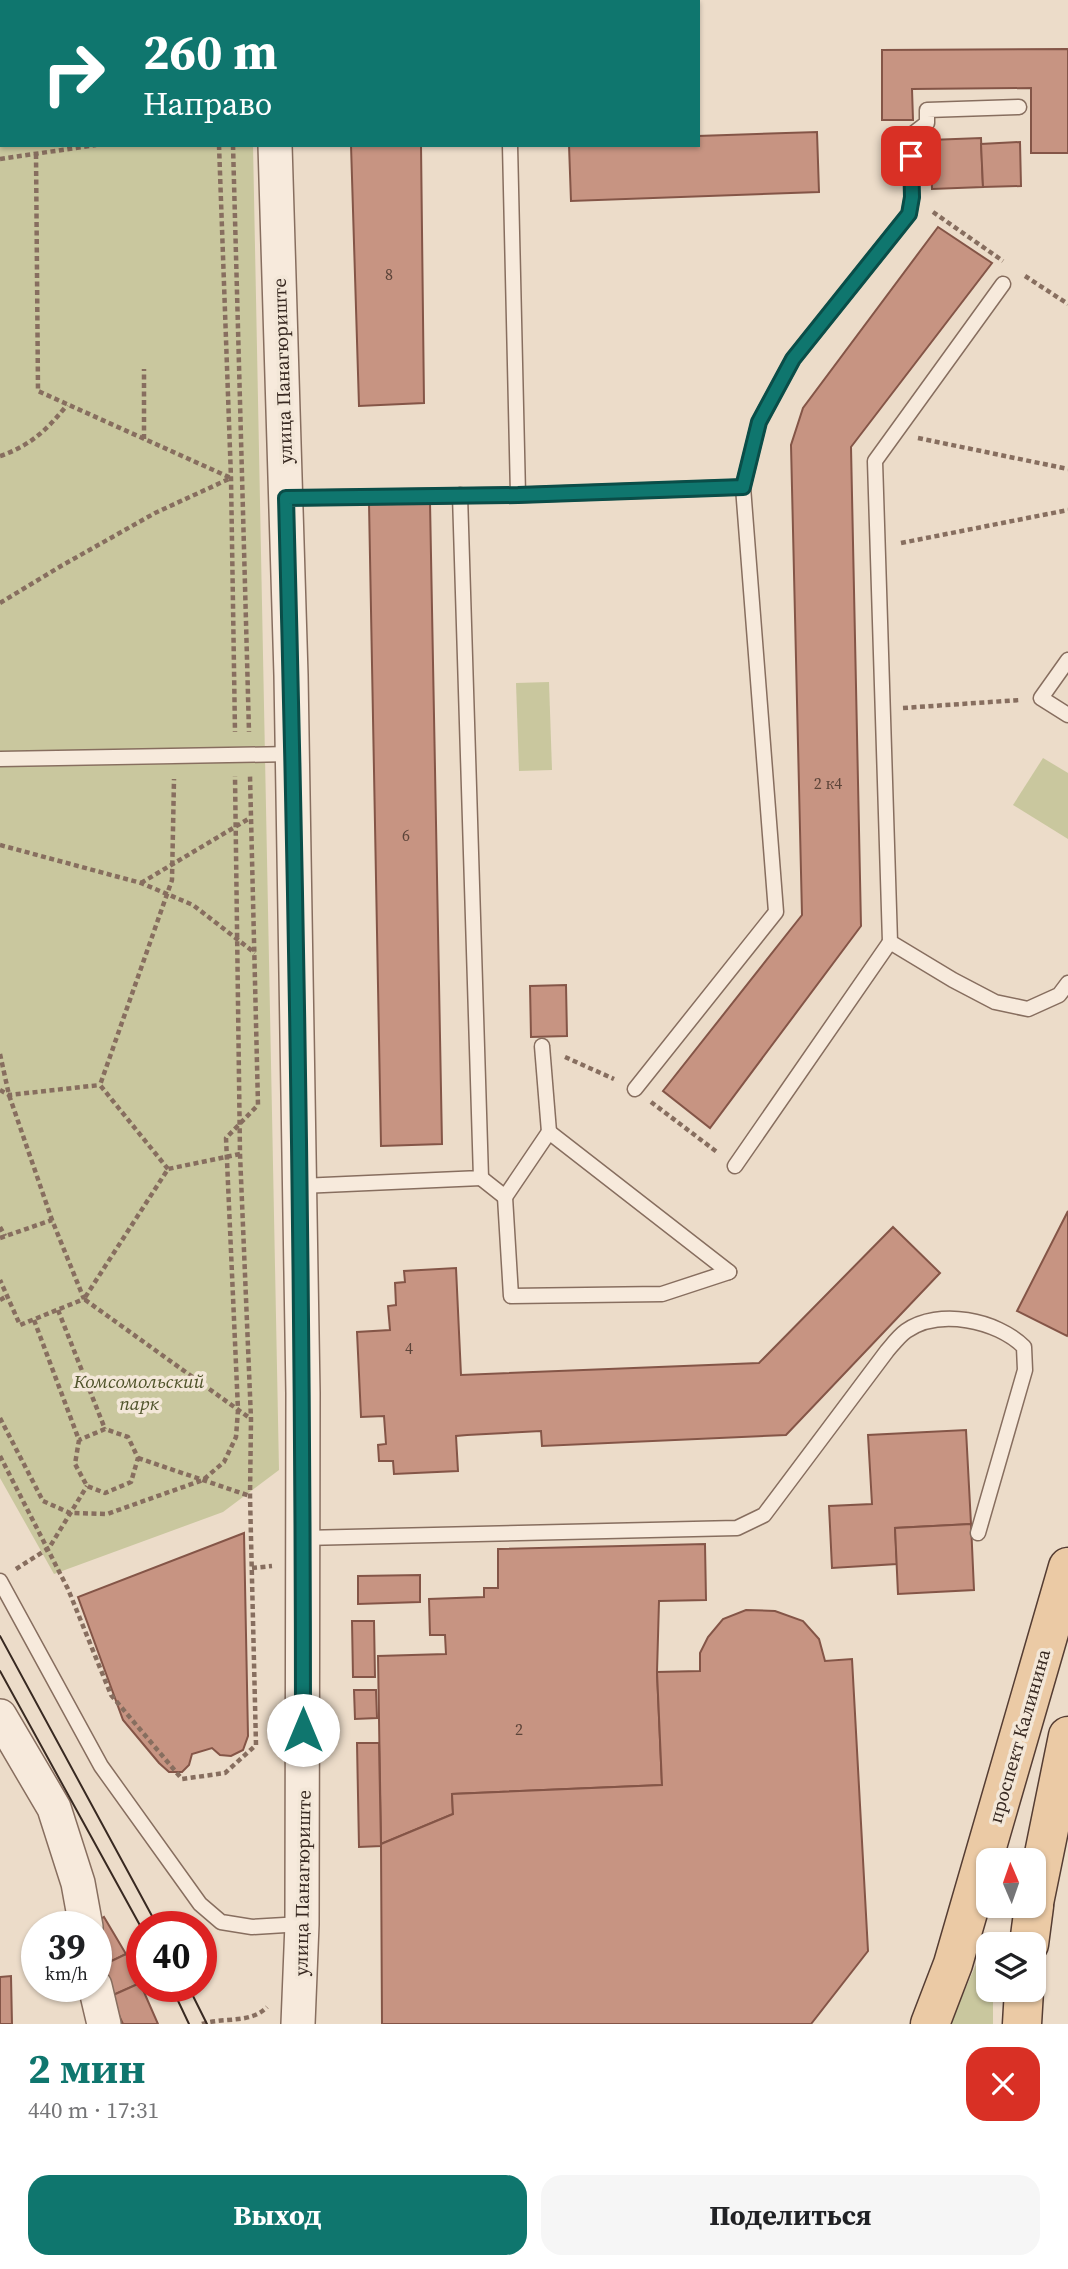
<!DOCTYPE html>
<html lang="ru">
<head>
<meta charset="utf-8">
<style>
	body { margin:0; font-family:"Source Serif 4",serif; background:#f6f6f6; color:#202124; height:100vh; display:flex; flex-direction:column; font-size:26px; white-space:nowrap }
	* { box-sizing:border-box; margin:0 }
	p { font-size:23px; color:#757577 }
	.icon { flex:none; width:38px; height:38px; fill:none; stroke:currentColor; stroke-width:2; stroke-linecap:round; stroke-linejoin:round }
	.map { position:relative; height:2024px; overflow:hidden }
	.drawer { display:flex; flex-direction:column; background:#fff; flex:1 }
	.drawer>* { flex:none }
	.banner { position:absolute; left:0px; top:0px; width:700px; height:147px; box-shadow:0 2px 5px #0004; background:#0f766e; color:#fff; overflow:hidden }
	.needle { width:46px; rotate:358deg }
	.fabs { position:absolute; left:976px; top:1848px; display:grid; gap:14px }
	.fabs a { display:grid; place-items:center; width:70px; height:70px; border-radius:14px; background:#fff; box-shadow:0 2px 5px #0004; font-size:35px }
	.speed { position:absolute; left:21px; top:1911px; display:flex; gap:14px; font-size:35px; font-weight:700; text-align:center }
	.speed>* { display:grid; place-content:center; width:91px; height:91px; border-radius:50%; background:#fff; box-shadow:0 2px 5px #0004; line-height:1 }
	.speed small { font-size:18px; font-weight:400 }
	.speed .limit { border:10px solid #d22; background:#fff; color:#111 }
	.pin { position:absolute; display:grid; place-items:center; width:60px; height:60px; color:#fff; margin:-30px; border-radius:14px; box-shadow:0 4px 10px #0006 }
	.me { position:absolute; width:77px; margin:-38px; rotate:0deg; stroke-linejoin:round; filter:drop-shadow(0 0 5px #0008) }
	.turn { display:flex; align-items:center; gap:24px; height:147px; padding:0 28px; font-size:32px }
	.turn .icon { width:91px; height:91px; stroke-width:2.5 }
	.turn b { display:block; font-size:49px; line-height:60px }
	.round { display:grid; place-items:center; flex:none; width:74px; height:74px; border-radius:21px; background:#f6f6f6 }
	.head { display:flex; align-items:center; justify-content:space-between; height:119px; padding:0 28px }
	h1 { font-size:42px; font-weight:700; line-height:52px; color:#0f766e }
	.primary-button { display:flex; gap:14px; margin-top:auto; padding:14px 28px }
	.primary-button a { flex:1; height:80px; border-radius:21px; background:#0f766e; color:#fff; font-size:28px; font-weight:700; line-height:80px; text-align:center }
	.primary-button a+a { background:#f6f6f6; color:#202124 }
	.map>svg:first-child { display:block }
	.green { fill:#c9c79e }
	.building { fill:#c79482; stroke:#845547; stroke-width:2 }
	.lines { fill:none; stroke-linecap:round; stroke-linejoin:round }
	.service-casing { stroke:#876e5f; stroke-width:17 }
	.tertiary-casing { stroke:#876e5f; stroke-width:36 }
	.primary-casing { stroke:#553d33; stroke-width:41 }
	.path { stroke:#876e5f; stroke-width:4.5; stroke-dasharray:5 3.5; stroke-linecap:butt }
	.service { stroke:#f7eadc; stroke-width:14 }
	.tertiary { stroke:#f7eadc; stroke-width:33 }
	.primary { stroke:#ebcaa5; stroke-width:38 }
	.tram { stroke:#382921; stroke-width:2 }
	.route-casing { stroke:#0a4d48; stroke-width:18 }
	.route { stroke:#0f766e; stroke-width:12 }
	.labels { text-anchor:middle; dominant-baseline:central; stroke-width:7; stroke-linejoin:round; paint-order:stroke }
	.number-label { font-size:16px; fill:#5c4439 }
	.street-label { font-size:19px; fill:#382921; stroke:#f3e7d8 }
	.park-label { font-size:19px; font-style:italic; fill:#4f532a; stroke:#f3e7d8 }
</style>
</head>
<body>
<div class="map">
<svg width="1068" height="2024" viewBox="0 0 1068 2024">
	<rect width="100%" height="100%" fill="#ecdcc9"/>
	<g class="green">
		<polygon points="0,0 251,0 2,2 2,145 253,145 279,1470 223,1512 54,1574 0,1478"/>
		<polygon points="549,682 552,770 519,771 516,683"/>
		<polygon points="1043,758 1068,773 1068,839 1013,805"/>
		<polygon points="990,1939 992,1944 989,1944 989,1990 993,1990 993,2024 950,2024 984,1946"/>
	</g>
	<g class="building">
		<polygon points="1068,49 1068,153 1031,153 1031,88 912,89 913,120 882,120 882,50"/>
		<polygon points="817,132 819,192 571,201 569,145 698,145 698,136"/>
		<polygon points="981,138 983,187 932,189 930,140"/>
		<polygon points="1020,142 1021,186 983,187 981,144"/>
		<polygon points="351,145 421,145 424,403 359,406"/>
		<polygon points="938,227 992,263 851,447 861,926 710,1128 663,1091 802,915 791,445 803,408"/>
		<polygon points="430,502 442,1144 381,1146 369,503"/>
		<polygon points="566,985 567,1036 531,1037 530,986"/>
		<polygon points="1068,1211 1068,1334 1067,1336 1017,1311"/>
		<polygon points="893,1227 940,1273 786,1435 542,1446 541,1431 467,1435 456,1436 458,1471 394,1474 393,1461 379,1461 378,1445 386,1444 384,1416 361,1417 357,1332 390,1330 388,1306 396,1305 395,1283 405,1282 404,1271 456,1268 461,1375 759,1363"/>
		<polygon points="966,1430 971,1524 895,1528 897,1564 832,1568 829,1506 872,1504 868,1435"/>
		<polygon points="971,1524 974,1590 898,1594 895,1528"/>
		<polygon points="244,1533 248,1736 243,1750 231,1756 220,1755 212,1748 192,1754 189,1765 182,1772 169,1772 159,1763 123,1720 78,1597"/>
		<polygon points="705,1544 706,1600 659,1601 657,1672 662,1785 452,1794 453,1814 381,1844 378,1656 446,1654 445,1635 430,1635 429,1599 484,1597 484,1588 498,1588 498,1549"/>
		<polygon points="420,1575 420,1602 358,1604 358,1576"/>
		<polygon points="746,1610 775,1611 803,1621 819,1639 825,1661 852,1659 868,1951 811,2024 382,2024 381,1844 453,1814 452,1794 662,1785 657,1672 700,1671 700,1653 708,1637 723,1619"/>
		<polygon points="352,1621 374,1621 375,1677 353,1677"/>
		<polygon points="354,1690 376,1690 377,1718 355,1719"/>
		<polygon points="357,1743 379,1743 381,1846 359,1847"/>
		<polygon points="104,1917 126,1954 97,1968 96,1927 91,1925"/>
		<polygon points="126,1954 140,1983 102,2000 97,1968"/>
		<polygon points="11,1976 12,2024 0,2024 0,1977"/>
		<polygon points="140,1983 158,2024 123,2024 117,2011 102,2000"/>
	</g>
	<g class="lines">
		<defs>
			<g id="service">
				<polyline points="510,145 518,495"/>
				<polyline points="1003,284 875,461 890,942 953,980 995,1002 1028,1009 1059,995 1068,983"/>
				<polyline points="286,498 518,495 743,487"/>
				<polyline points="1068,660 1041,698 1068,715"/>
				<polyline points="0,759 292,754"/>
				<polyline points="542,1046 549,1132"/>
				<polyline points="635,1089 776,912 743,487 759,422 793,359 909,214 912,197 910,136 927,123 927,110 1019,107"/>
				<polyline points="735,1166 890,942"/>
				<polyline points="481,1178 505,1197 549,1132 729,1272"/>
				<polyline points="301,1186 481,1178 460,495"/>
				<polyline points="505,1197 511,1296 662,1294 729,1272"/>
				<path d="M303 1538 737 1528 764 1515 887 1351C893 1344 899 1336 906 1331 939 1308 997 1320 1024 1347L1025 1370 978 1533"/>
				<polyline points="0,1581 101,1766 200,1904 221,1922 252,1927 302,1924"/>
			</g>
			<g id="tertiary">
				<polyline points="272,0 272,2"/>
				<polyline points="275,145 291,675 303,1393 302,1924 298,2024"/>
				<polyline points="0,1716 54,1808 78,1883 86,1927"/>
				<polyline points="95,1986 104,2024"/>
			</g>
			<g id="primary">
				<polyline points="1034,1903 1068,1736"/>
				<polyline points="1029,1944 1034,1906"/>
				<polyline points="930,2024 953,1964 1068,1567"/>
				<polyline points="1022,2024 1024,1990"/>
			</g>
		</defs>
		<use href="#service" class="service-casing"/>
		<use href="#tertiary" class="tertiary-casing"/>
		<use href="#primary" class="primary-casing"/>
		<g class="path">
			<polyline points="213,0 213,2"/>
			<polyline points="229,0 229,2"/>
			<polyline points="219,145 231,478 235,732"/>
			<polyline points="233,145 249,732"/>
			<polyline points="36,154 38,391 231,478"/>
			<polyline points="0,159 96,145"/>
			<polyline points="933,212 1003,261"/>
			<polyline points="1025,276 1068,304"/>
			<polyline points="918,438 1068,469"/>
			<polyline points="144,439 144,369"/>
			<path d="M0 456C30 446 48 429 67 405"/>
			<polyline points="901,543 1068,510"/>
			<polyline points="0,603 61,566 155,513 231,478"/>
			<polyline points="903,708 1020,700"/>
			<polyline points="0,845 141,883 193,905 255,953"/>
			<polyline points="141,883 250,818"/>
			<polyline points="0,1054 9,1095 52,1220"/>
			<polyline points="565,1057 614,1079"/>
			<polyline points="0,1090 9,1095 100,1085"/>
			<polyline points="651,1102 717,1152"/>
			<polyline points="240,1154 168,1169 84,1299 251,1419"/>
			<polyline points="168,1169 100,1085 172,880 174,779"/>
			<polyline points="0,1227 5,1236"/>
			<polyline points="0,1238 52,1220 84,1299 20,1325 0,1280"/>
			<polyline points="0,1300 7,1296"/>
			<polyline points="58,1310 105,1429"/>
			<polyline points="34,1320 79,1440 75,1464 87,1486 105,1493 131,1482 138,1458 128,1437 105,1429 79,1440"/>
			<polyline points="0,1418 43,1501 70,1513 107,1514 203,1480 224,1462 236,1437 238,1410 226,1138 258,1105 250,776"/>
			<polyline points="0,1456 68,1589 111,1695 182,1779 225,1773 256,1745 250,1496 251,1419 240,1154 235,776"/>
			<polyline points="138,1458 250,1496"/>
			<polyline points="252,1568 272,1566"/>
			<polyline points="16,1569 49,1548 87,1486"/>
			<path d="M202 2024C223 2017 251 2024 267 2007"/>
		</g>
		<use href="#service" class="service"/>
		<use href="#tertiary" class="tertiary"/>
		<use href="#primary" class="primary"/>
		<g class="tram">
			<polyline points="0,1636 158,1927"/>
			<polyline points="0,1671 142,1929"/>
			<polyline points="171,1986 189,2024"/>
			<polyline points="188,1986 207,2024"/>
		</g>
	</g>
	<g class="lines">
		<defs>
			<path id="route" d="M303 1730C303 1320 297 909 286 498L518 495 743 487 759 422 793 359 909 214 912 197 911 156"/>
		</defs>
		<use href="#route" class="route-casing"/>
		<use href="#route" class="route"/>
	</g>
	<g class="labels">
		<g class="number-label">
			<text x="389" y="274">8</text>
			<text x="828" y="783">2 к4</text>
			<text x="406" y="835">6</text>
			<text x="409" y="1348">4</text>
			<text x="519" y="1729">2</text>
		</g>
		<g class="street-label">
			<text transform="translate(282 371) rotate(-92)">улица Панагюриште</text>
			<text transform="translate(1019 1736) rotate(-74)">проспект Калинина</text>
			<text transform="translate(302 1883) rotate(-89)">улица Панагюриште</text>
		</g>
		<g class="park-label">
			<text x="139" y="1381">Комсомольский<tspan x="139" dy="22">парк</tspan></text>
		</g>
	</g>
</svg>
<div class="fabs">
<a><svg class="needle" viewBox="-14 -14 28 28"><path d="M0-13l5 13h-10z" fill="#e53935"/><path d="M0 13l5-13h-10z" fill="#757577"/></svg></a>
<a><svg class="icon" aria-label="layers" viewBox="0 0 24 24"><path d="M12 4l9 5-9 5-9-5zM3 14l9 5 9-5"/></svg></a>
</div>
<div class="speed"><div>39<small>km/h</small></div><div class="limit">40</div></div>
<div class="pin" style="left:911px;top:156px;background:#d93025"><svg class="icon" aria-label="arrive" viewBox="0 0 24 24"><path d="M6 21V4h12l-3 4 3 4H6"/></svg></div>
<svg class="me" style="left:303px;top:1730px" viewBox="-20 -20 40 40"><circle r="19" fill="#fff"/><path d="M0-13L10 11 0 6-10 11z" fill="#0f766e"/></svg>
<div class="banner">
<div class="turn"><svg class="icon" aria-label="right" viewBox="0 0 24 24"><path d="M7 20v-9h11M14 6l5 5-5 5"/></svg><div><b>260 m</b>Направо</div></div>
</div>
</div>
<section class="drawer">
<div class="head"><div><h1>2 мин</h1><p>440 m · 17:31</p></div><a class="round" style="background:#d93025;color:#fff"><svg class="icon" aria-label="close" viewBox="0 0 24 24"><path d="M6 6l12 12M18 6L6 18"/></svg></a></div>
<div class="primary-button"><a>Выход</a><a>Поделиться</a></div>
</section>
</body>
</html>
